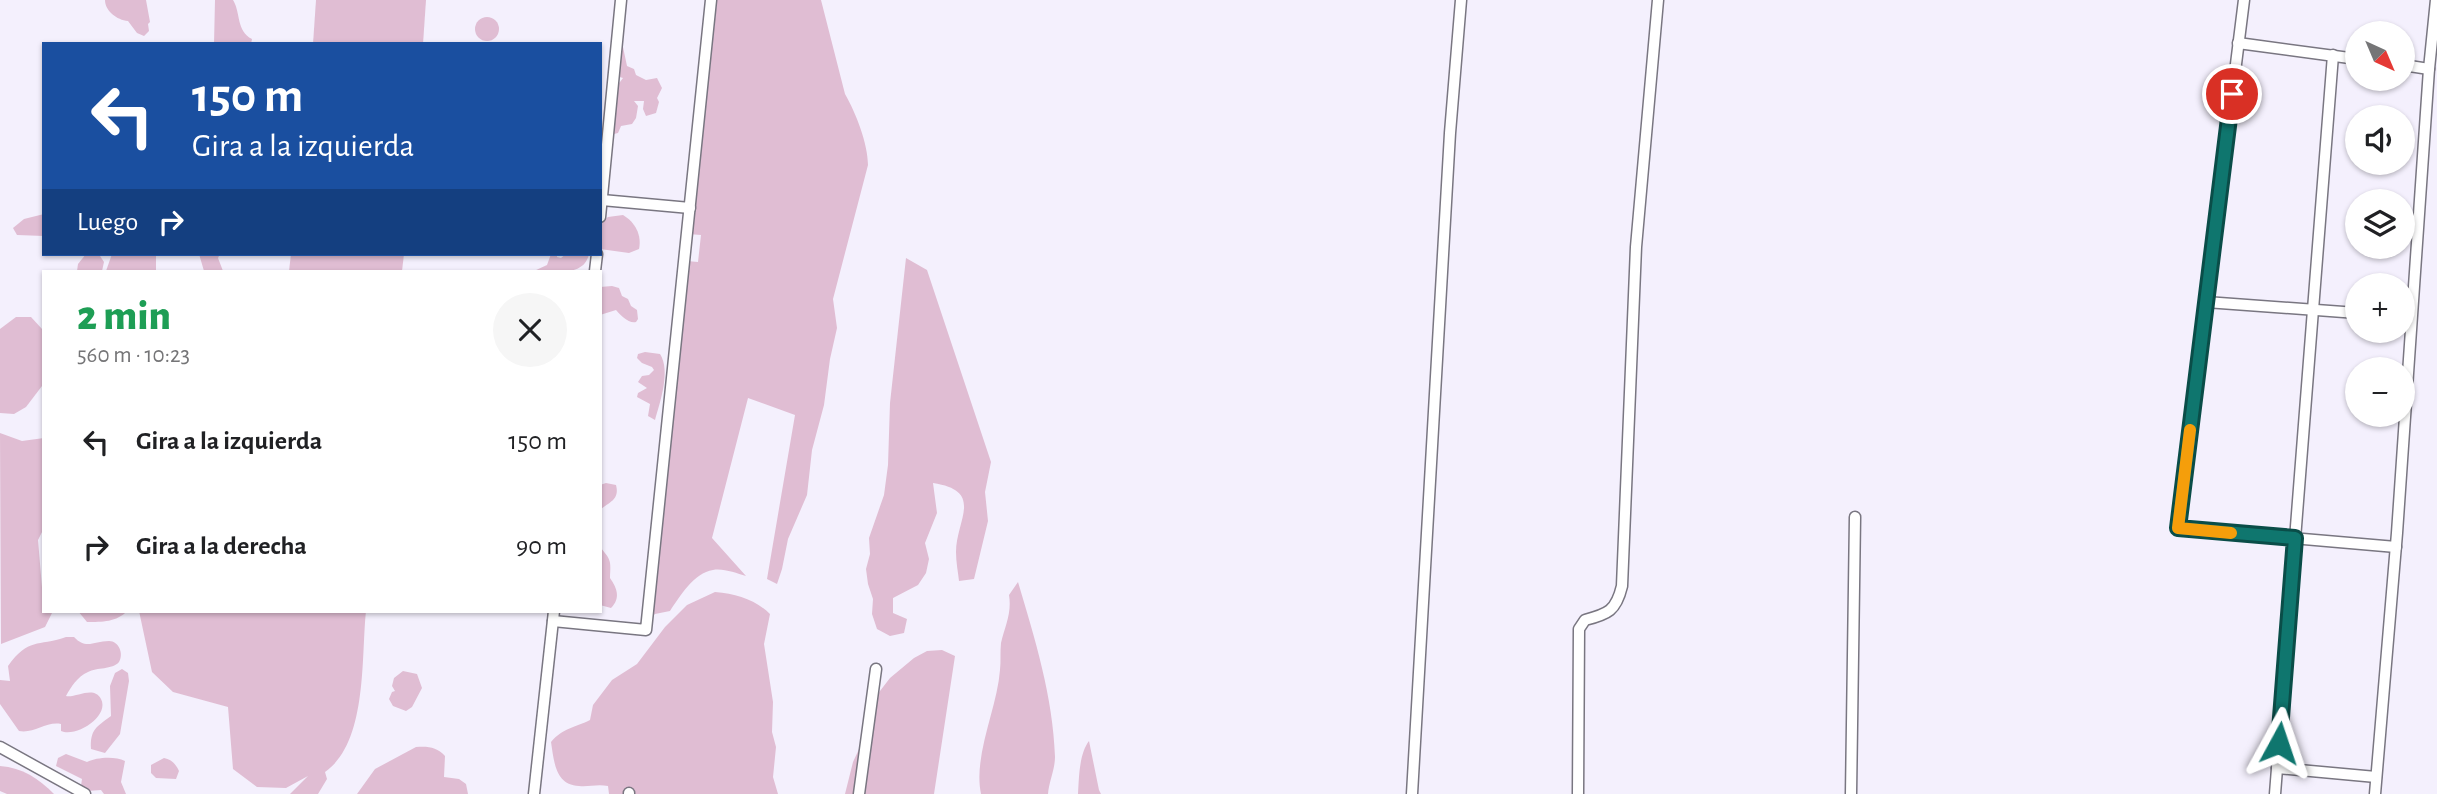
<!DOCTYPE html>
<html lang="es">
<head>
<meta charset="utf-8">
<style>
	body { margin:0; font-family:"Alegreya Sans",sans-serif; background:#f6f6f6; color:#202124; height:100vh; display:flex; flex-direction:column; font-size:26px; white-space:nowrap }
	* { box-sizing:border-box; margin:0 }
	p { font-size:23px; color:#757577 }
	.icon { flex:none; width:38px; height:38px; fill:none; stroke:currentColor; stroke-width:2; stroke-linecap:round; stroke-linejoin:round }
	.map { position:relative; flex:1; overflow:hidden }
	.drawer { position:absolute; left:42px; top:270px; width:560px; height:343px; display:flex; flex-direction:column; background:#fff; border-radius:0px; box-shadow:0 2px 5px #0004 }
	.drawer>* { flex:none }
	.banner { position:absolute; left:42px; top:42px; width:560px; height:214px; border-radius:0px; box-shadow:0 2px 5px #0004; background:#1a4fa0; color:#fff; overflow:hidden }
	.needle { width:46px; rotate:136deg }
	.tools { position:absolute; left:2345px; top:21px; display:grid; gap:14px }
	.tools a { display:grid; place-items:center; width:70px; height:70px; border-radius:50%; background:#fff; box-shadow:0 2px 5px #0004; font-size:35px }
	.pin { position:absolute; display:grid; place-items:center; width:60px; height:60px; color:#fff; margin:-30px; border:4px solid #fff; border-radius:50%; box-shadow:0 2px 7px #0007 }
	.me { position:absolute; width:77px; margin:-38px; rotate:5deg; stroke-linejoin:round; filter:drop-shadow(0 0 5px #0008) }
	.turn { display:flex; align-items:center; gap:24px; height:147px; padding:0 35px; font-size:32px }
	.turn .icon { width:91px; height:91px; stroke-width:2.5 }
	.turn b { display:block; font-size:49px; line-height:60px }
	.then { display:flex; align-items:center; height:66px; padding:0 35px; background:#0003; gap:14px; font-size:26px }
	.round { display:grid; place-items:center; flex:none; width:74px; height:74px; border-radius:37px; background:#f6f6f6 }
	.headline { display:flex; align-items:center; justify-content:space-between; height:119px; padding:0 35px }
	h1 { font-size:42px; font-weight:800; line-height:52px; color:#1e9e55 }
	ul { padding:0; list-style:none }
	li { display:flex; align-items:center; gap:21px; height:105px; padding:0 35px }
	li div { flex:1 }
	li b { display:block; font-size:26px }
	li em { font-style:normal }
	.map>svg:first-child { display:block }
	.green { fill:#e0bdd3 }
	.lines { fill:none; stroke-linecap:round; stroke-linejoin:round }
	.minor-casing { stroke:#797681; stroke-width:13 }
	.minor { stroke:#fff; stroke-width:10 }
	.route-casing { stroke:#0a4d48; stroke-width:18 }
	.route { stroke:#0f766e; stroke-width:12 }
	.slow { stroke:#f59e0b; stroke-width:12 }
</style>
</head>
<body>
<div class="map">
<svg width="2437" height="794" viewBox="0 0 2437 794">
	<rect width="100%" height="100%" fill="#f4f0fd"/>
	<g class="green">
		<path d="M105 0H146L150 22 148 24 149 31 144 36 137 33 128 21C117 20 105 11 105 0Z"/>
		<path d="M215 0H233C241 13 236 31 252 39L251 44H214Z"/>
		<polygon points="316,0 426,0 423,44 313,44"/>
		<path d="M717 0H821L845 94C856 113 868 144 868 165L833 299 837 328 830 359 824 405 812 450 807 495 788 539 782 569 777 584 767 579 795 415 748 398 712 538 746 576C736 573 723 568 713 570 694 573 680 596 670 611L655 614 651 617 687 261 698 262 701 235 688 234 710 67Z"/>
		<circle cx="487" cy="29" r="12"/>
		<path d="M619 47H623L627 66 634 69 636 75 646 80 657 78 662 88 657 98 659 102 656 113 646 116 643 109 644 101H634L638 106 636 118 632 124 621 126 618 133 614 134 611 132C613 117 619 100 617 86L623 78 616 76Z"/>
		<polygon points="44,214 44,236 17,235 13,228 24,219"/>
		<path d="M623 215C635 222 642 235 639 249L629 253 600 249V223L608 217Z"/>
		<polygon points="86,254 100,256 104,262 102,271 77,271 78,264"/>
		<polygon points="112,254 156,254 156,271 106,271"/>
		<polygon points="199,254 220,254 218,258 223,271 204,271"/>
		<polygon points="291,254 404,254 402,271 289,271"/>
		<path d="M551 254H557V257L561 258 566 254H589C584 278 552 271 534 271L547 265Z"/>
		<path d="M906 258 927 270 991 462 985 492 988 521 974 579 959 581C958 572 956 562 956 552 956 520 985 491 933 483L937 513 925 543 929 559 926 573 918 585 893 598V613L907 619 904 633 890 636 877 629 872 614 873 599 868 584 866 569 870 554 869 538 884 495 888 465 890 403Z"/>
		<path d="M612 286 619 288 622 296 628 299 631 306 637 310 638 319 636 322C629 324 620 315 616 310L600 315V287Z"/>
		<polygon points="16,317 31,317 42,329 42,386 26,407 14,414 0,413 0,329"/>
		<path d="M645 352 660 354C671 371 660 402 655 420L648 416 650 404 637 397 638 393 647 388 638 382 642 376 649 375 654 370 652 367 642 363 637 358 638 354Z"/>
		<polygon points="0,433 22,441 44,438 44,528 38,540 44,611 51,611 52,613 45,627 1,644"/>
		<path d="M606 483 616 485C620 500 609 502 600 510V485Z"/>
		<path d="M600 547C611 560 611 560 610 578 617 588 621 598 611 608L600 605Z"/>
		<path d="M1018 582C1035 639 1053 697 1055 757 1055 769 1049 782 1048 794H981C973 756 997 709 1000 670 1001 661 1000 652 1001 643 1005 626 1012 613 1009 595Z"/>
		<path d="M715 592C737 594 754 599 770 614L764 644 773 702 772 732 776 747 773 777 778 794H609L608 786C597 784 589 787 579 786 555 785 554 761 551 742 563 728 574 728 590 720L593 705 612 680 637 664 665 627 687 605Z"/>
		<path d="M78 611H127C117 622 102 622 87 622Z"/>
		<path d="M139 611H366C361 657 368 742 325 772L327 779 318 794H290L308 776 286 788 257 787 233 769 228 707 173 692 152 672Z"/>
		<path d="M66 637H74C86 650 94 641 109 641 119 641 124 654 119 662 112 670 97 667 88 672 77 677 71 687 66 696 76 698 94 685 101 699 110 716 76 738 61 731V724C46 721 34 734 19 731L0 704V680L10 681 8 666C29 637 37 647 66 637Z"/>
		<polygon points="942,650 955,656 934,794 845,794 853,762 866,734 873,704 880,691 890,678 914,658 927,651"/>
		<path d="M122 669 128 673 129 681 120 734 105 753 91 749C90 730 96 727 111 716L110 686 115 673Z"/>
		<polygon points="403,671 417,674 422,688 412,707 406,711 393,706 389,699 392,692 395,691 392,686 394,678"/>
		<path d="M1089 741 1099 790 1101 794H1078C1079 778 1079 754 1089 741Z"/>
		<path d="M416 747C428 746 437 747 445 756L444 777 459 779 466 784 468 794H357L375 769Z"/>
		<path d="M66 754 87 762C97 757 115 756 125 761L121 782 126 794H104L101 790 87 791 81 786 82 779 56 766 58 758Z"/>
		<path d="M164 758C172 760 175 763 179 771L176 779 156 778 151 773V765Z"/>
		<path d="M0 766C23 768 38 778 54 794H7L0 791Z"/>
	</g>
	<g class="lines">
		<defs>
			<g id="minor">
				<polyline points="2244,0 2178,528 2396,547"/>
				<polyline points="2238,43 2357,59"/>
				<polyline points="2403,65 2429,69"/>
				<polyline points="602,200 690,208"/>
				<polyline points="600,217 621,0"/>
				<polyline points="595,271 597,254"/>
				<polyline points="2206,302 2357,313"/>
				<polyline points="553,621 646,630 711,0"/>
				<polyline points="0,747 85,794"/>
				<polyline points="2277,768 2376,777"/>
				<polyline points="534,794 554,611"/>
				<polyline points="629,794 629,793"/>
				<polyline points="859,794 876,669"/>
				<polyline points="1412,794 1450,133 1461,0"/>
				<path d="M1578 794 1579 629 1585 620C1608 614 1616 611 1622 586L1636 247 1658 0"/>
				<polyline points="1851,794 1855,517"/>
				<polyline points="2275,794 2333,55"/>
				<polyline points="2375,794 2397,533 2429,69 2436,0"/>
			</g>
		</defs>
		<use href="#minor" class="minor-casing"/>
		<use href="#minor" class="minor"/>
	</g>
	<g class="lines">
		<defs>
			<polyline id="route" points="2232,94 2178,528 2295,538 2279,743"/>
		</defs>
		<use href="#route" class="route-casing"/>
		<use href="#route" class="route"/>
		<polyline class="slow" points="2190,430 2178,528 2231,533"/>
	</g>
</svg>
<div class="tools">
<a><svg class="needle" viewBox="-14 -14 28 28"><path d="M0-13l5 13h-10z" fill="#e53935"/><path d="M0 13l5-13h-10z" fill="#757577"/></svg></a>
<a><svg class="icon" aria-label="sound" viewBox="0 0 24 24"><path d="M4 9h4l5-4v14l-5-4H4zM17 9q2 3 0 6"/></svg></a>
<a><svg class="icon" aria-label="layers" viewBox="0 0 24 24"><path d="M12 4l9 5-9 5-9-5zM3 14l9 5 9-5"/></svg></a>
<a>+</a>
<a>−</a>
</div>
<div class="pin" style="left:2232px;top:94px;background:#d93025"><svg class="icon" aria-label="arrive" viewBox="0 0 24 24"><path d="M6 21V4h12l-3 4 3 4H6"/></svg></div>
<svg class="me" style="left:2279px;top:743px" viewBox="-20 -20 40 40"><path d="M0-17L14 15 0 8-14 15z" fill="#0f766e" stroke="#fff" stroke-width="4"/></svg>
<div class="banner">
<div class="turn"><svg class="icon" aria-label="left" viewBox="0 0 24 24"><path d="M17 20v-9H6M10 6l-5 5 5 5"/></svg><div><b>150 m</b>Gira a la izquierda</div></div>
<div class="then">Luego<svg class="icon" aria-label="right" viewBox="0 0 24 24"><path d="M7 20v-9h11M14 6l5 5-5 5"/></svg></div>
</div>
<section class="drawer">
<div class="headline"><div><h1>2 min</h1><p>560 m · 10:23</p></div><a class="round"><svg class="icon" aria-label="close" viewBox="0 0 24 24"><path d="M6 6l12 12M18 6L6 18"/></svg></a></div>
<ul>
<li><svg class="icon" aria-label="left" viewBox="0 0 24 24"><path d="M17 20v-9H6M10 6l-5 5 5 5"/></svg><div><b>Gira a la izquierda</b></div><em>150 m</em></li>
<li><svg class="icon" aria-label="right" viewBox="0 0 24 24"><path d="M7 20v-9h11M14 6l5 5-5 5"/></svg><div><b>Gira a la derecha</b></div><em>90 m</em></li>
</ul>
</section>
</div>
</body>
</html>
